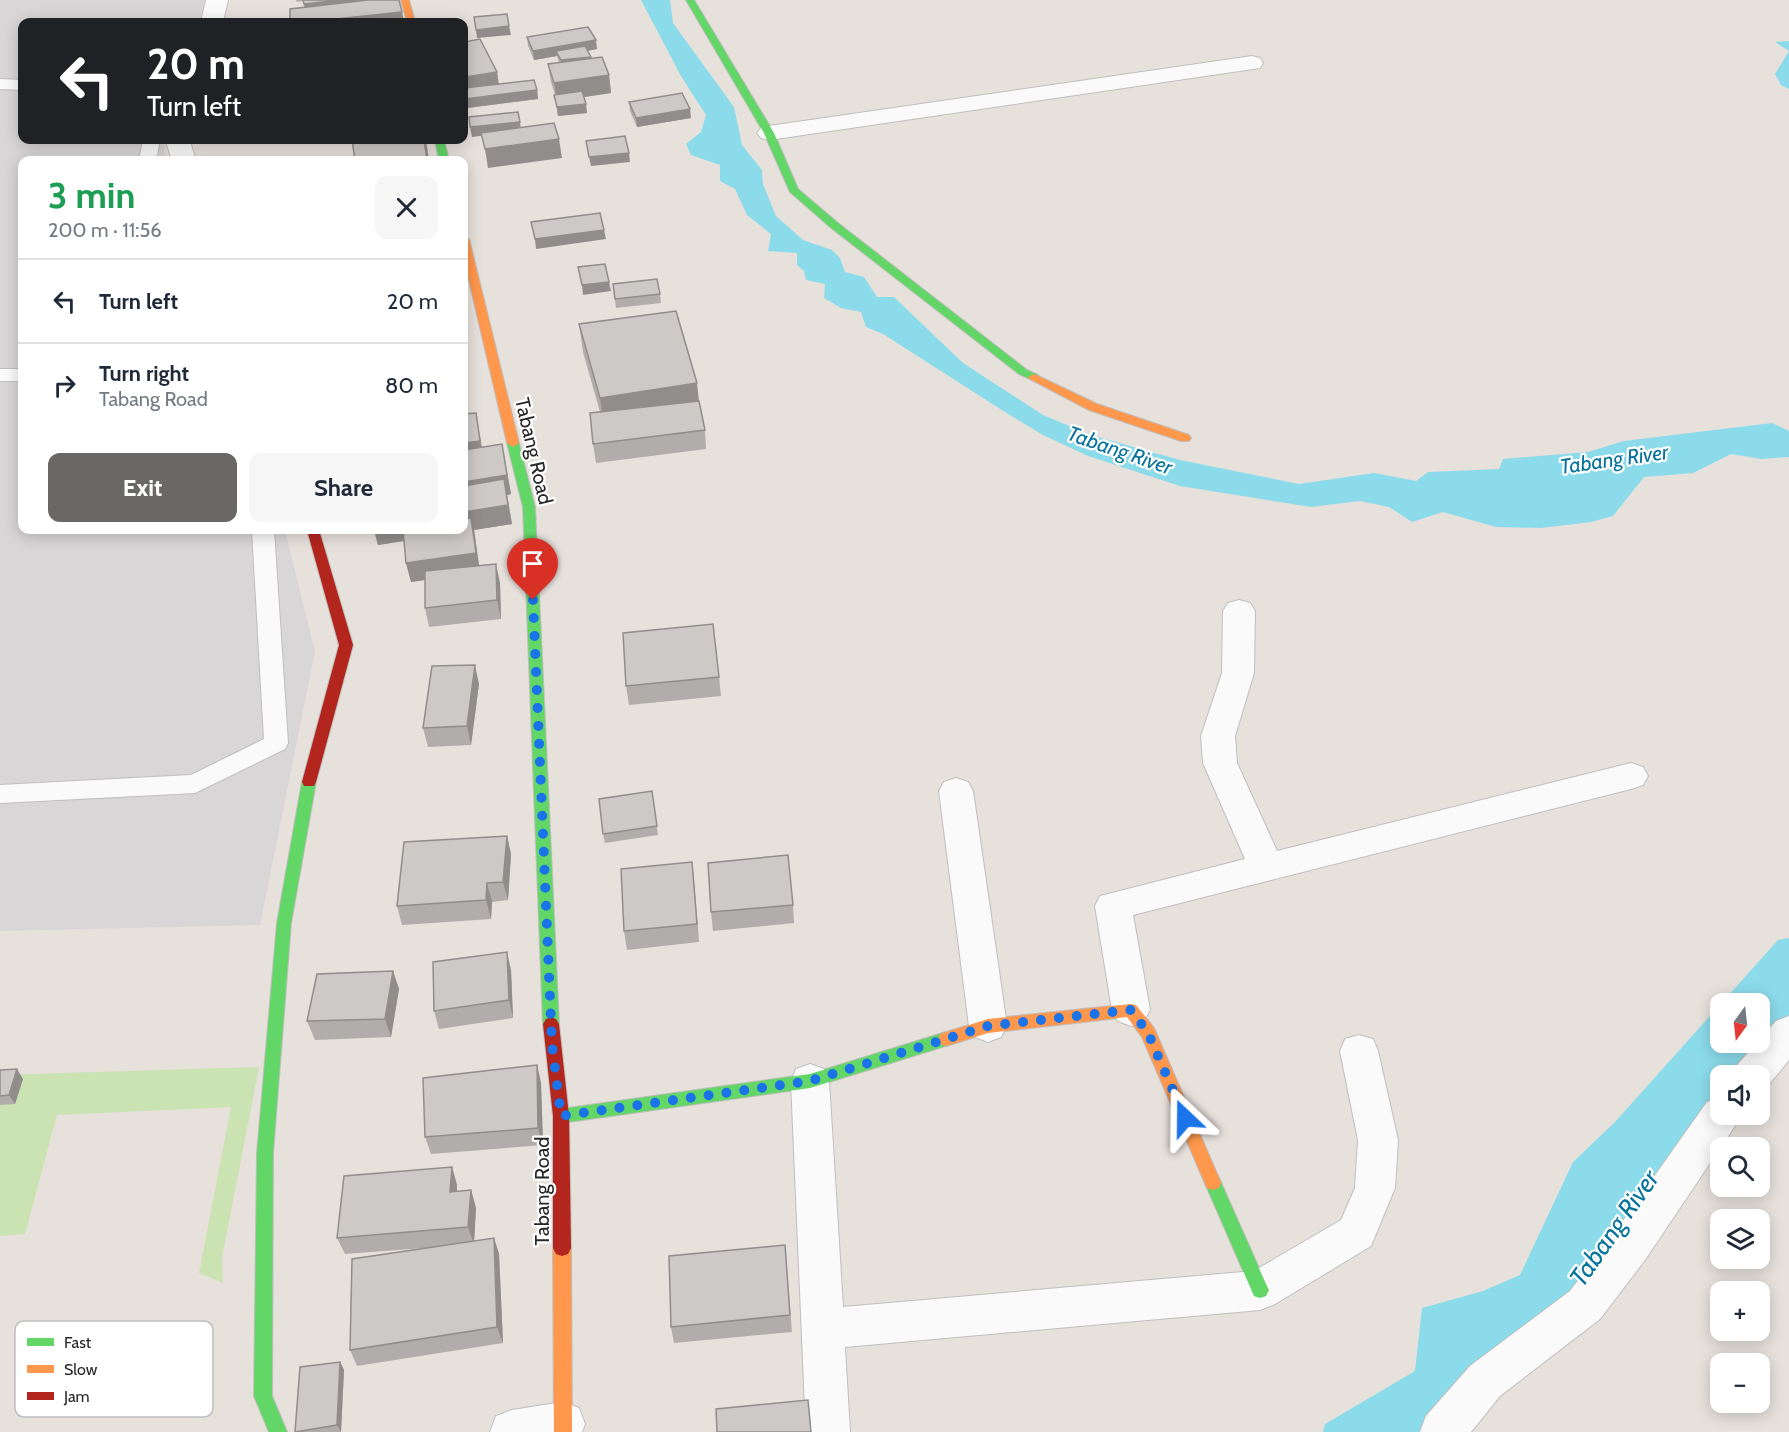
<!DOCTYPE html>
<html lang="en">
<head>
<meta charset="utf-8">
<style>
	body { margin:0; font-family:Cabin,sans-serif; background:#f6f6f7; color:#1f2937; height:100vh; display:flex; flex-direction:column; font-size:22px; white-space:nowrap }
	* { box-sizing:border-box; margin:0 }
	p { font-size:20px; color:#747a83 }
	.icon { flex:none; width:33px; height:33px; fill:none; stroke:currentColor; stroke-width:2; stroke-linecap:round; stroke-linejoin:round }
	.map { position:relative; flex:1; overflow:hidden }
	.side { position:absolute; left:18px; top:156px; width:450px; height:378px; display:flex; flex-direction:column; background:#fff; border-radius:12px; box-shadow:0 3px 15px #0003 }
	.side>* { flex:none }
	.banner { position:absolute; left:18px; top:18px; width:450px; height:126px; border-radius:12px; box-shadow:0 3px 15px #0003; background:#202124; color:#fff; overflow:hidden }
	.needle { width:39px; rotate:195deg }
	.buttons { position:absolute; left:1710px; top:993px; display:grid; gap:12px }
	.buttons a { display:grid; place-items:center; width:60px; height:60px; border-radius:12px; background:#fff; box-shadow:0 3px 15px #0003; font-size:30px }
	.pin { position:absolute; display:grid; place-items:center; width:51px; height:51px; color:#fff; margin:-62px -26px; border-radius:50% 50% 50% 0; rotate:-45deg; box-shadow:0 0 6px #0007 }
	.pin .icon { rotate:45deg }
	.me { position:absolute; width:66px; margin:-33px; rotate:337deg; stroke-linejoin:round; filter:drop-shadow(0 0 4px #0008) }
	.turn { display:flex; align-items:center; gap:21px; height:126px; padding:0 30px; font-size:27px }
	.turn .icon { width:78px; height:78px; stroke-width:2.5 }
	.turn b { display:block; font-size:42px; line-height:51px }
	.round { display:grid; place-items:center; flex:none; width:63px; height:63px; border-radius:12px; background:#f6f6f7 }
	.headline { display:flex; align-items:center; justify-content:space-between; height:102px; padding:0 30px }
	h1 { font-size:36px; font-weight:800; line-height:45px; color:#1e9e55 }
	.primary-button { display:flex; gap:12px; margin-top:auto; padding:12px 30px }
	.primary-button a { flex:1; height:69px; border-radius:12px; background:#6a6866; color:#fff; font-size:24px; font-weight:800; line-height:69px; text-align:center }
	.primary-button a+a { background:#f6f6f7; color:#1f2937 }
	ul { padding:0; list-style:none }
	li { display:flex; align-items:center; gap:18px; height:84px; padding:0 30px; border-top:2px solid #e0e1e3 }
	li div { flex:1 }
	li b { display:block; font-size:22px }
	li em { font-style:normal }
	.map>svg:first-child { display:block }
	.industrial { fill:#d9d6d8 }
	.green { fill:#cbe3b3 }
	.water { fill:#8cdbeb; fill-rule:evenodd }
	.lines { fill:none; stroke-linecap:round; stroke-linejoin:round }
	.lane-casing { stroke:#c0bebe; stroke-width:2 }
	.street-casing { stroke:#c0bebe; stroke-width:2 }
	.fast-casing { stroke:#c0bebe; stroke-width:2 }
	.slow-casing { stroke:#c0bebe; stroke-width:2 }
	.jam-casing { stroke:#c0bebe; stroke-width:2 }
	.lane { fill:#fbfafa; fill-rule:evenodd }
	.street { fill:#fbfafa; fill-rule:evenodd }
	.fast { fill:#63d668; fill-rule:evenodd }
	.slow { fill:#ff974d; fill-rule:evenodd }
	.jam { fill:#b3261e; fill-rule:evenodd }
	.wall { fill:#b0adaa }
	.shaded-wall { fill:#908d8b }
	.building { fill:#cdc9c6; stroke:#908d8b; stroke-width:1.5 }
	.route { stroke:#1a73e8; stroke-width:10; stroke-dasharray:0 18 }
	.labels { text-anchor:middle; dominant-baseline:central; stroke-width:4.5; stroke-linejoin:round; paint-order:stroke }
	.street-label { font-size:20px; fill:#272727; stroke:#fff }
	.water-label { font-size:21px; font-style:italic; fill:#08749b; stroke:#fff }
	.near-water-label { font-size:26px; font-style:italic; fill:#08749b; stroke:#fff }
	.key { fill:#fff; stroke:#bebebe; stroke-width:1.5 }
	.key-label { font-size:16px; fill:#272727 }
</style>
</head>
<body>
<div class="map">
<svg width="1789" height="1432" viewBox="0 0 1789 1432">
	<rect width="100%" height="100%" fill="#e7e1dc"/>
	<polygon class="industrial" points="0,0 207,0 205,22 22,22 22,140 164,140 165,160 22,160 22,530 285,530 315,652 260,925 0,931"/>
	<polygon class="green" points="259,1067 222,1258 223,1283 199,1273 231,1107 57,1115 25,1234 0,1236 0,1075"/>
	<g class="water">
		<polygon points="641,0 670,0 673,23 734,107 742,145 762,170 763,184 776,216 803,240 832,250 840,258 845,272 864,277 877,297 894,297 963,363 1043,415 1091,435 1180,460 1299,484 1374,473 1416,481 1428,472 1499,469 1503,459 1588,452 1624,441 1772,423 1789,431 1789,457 1761,459 1731,454 1693,473 1644,477 1613,516 1591,522 1541,528 1496,527 1443,512 1412,522 1389,507 1360,501 1311,507 1180,486 1088,456 1043,435 1008,414 883,334 866,327 861,312 841,308 824,298 825,284 806,280 804,271 797,265 797,253 768,251 771,234 747,215 735,189 720,181 720,165 691,155 686,144 701,132 706,115 681,76"/>
		<polygon points="1789,41 1789,89 1781,85 1775,74 1789,51 1775,42"/>
		<path d="M1789 938V1021L1736 1075 1720 1076V1097L1672 1168 1578 1288 1424 1432H1323L1325 1424 1415 1371 1422 1308 1483 1291 1520 1275 1573 1162 1615 1122 1778 940ZM1720 1004H1760V1042H1720Z"/>
	</g>
	<g class="lines">
		<defs>
			<g id="lane">
				<polygon points="0,79 22,80 22,90 0,89"/>
				<polygon points="143,140 160,140 156,160 139,160"/>
				<rect x="0" y="369" width="22" height="12"/>
				<polygon points="252,530 274,530 288,743 285,749 195,793 0,803 0,785 191,775 264,739"/>
			</g>
			<g id="street">
				<polygon points="206,0 228,0 223,22 201,22"/>
				<polygon points="1252,56 1260,58 1263,63 1260,68 769,140 761,138 757,133 761,128 769,126"/>
				<polygon points="170,140 192,140 191,145 196,160 172,160 167,145"/>
				<polygon points="1239,600 1250,603 1255,611 1254,673 1235,736 1237,763 1277,851 1631,763 1643,767 1648,776 1643,785 1631,789 1133,915 1150,1010 1144,1021 1131,1026 1118,1021 1112,1010 1095,906 1100,896 1245,859 1203,763 1201,736 1222,673 1223,611 1228,603"/>
				<polygon points="956,778 968,782 973,791 1007,1026 1001,1037 988,1042 975,1037 969,1026 939,791 944,782"/>
				<polygon points="1789,1016 1789,1060 1766,1088 1760,1090 1760,1076 1733,1076 1738,1064 1776,1021"/>
				<polygon points="1359,1035 1373,1039 1378,1051 1398,1140 1395,1188 1371,1246 1275,1304 1260,1310 845,1347 850,1432 806,1432 791,1081 796,1069 810,1064 824,1069 829,1081 843,1307 1254,1271 1341,1220 1355,1188 1358,1140 1340,1051 1345,1039"/>
				<polygon points="1720,1097 1720,1114 1740,1114 1735,1126 1645,1260 1600,1319 1500,1396 1471,1432 1420,1432 1426,1416 1470,1366 1570,1291 1615,1232 1707,1102"/>
				<polygon points="563,1402 579,1408 585,1424 582,1432 490,1432 496,1416 512,1410"/>
			</g>
			<g id="fast">
				<polygon points="686,0 694,0 774,133 798,189 838,223 1027,370 1038,375 1038,379 1030,379 1019,374 830,227 790,192 764,133"/>
				<polygon points="435,140 444,140 449,160 439,160"/>
				<polygon points="513,439 519,443 535,507 559,1024 556,1029 551,1031 546,1029 543,1024 523,507 507,443"/>
				<polygon points="309,777 314,778 316,782 291,923 273,1153 272,1396 287,1432 269,1432 254,1396 257,1153 277,923 302,782 304,778"/>
				<polygon points="946,1032 952,1034 954,1039 952,1044 810,1088 561,1123 555,1121 553,1116 555,1111 561,1109 810,1074"/>
				<polygon points="1213,1176 1219,1178 1266,1284 1269,1290 1266,1296 1260,1298 1254,1296 1205,1183 1207,1178"/>
			</g>
			<g id="slow">
				<polygon points="401,0 409,0 415,22 407,22"/>
				<polygon points="464,236 469,239 519,443 513,447 507,443 464,259"/>
				<polygon points="1034,374 1097,404 1189,435 1191,438 1189,441 1181,441 1089,410 1030,379 1028,377"/>
				<polygon points="1131,1004 1136,1005 1154,1028 1221,1183 1219,1188 1213,1190 1207,1188 1142,1037 1127,1017 988,1033 946,1046 940,1044 938,1039 940,1034 988,1019"/>
				<polygon points="562,1240 568,1242 571,1248 572,1432 554,1432 553,1248 556,1242"/>
			</g>
			<g id="jam">
				<polygon points="307,530 319,530 353,645 316,782 314,786 304,786 302,782 339,645"/>
				<polygon points="551,1017 556,1019 559,1024 569,1116 571,1248 568,1254 562,1256 556,1254 553,1248 553,1116 543,1024 546,1019"/>
			</g>
		</defs>
		<use href="#lane" class="lane-casing"/>
		<use href="#street" class="street-casing"/>
		<use href="#fast" class="fast-casing"/>
		<use href="#slow" class="slow-casing"/>
		<use href="#jam" class="jam-casing"/>
		<use href="#lane" class="lane"/>
		<use href="#street" class="street"/>
		<use href="#fast" class="fast"/>
		<use href="#slow" class="slow"/>
		<use href="#jam" class="jam"/>
	</g>
	<g class="wall">
		<polygon points="296,0 399,0 304,7 303,1 297,2"/>
		<polygon points="527,37 597,49 588,51 591,58 609,75 611,93 584,97 587,113 558,116 554,95 555,95 551,82 548,64 559,63 557,56 534,60 528,46"/>
		<polygon points="464,42 497,72 499,84 537,90 538,99 467,108 464,91 466,88 464,84"/>
		<polygon points="629,102 691,118 637,127 630,111"/>
		<polygon points="613,284 660,294 661,303 616,308"/>
		<polygon points="579,324 699,401 705,430 706,449 596,463 593,444 600,412 583,352"/>
		<polygon points="476,413 482,447 502,444 511,494 507,495 512,524 474,530 479,565 500,583 501,619 429,627 425,608 425,580 411,582 406,563 404,541 378,545 374,530 464,530"/>
		<polygon points="719,677 721,696 629,705 626,686"/>
		<polygon points="479,684 471,745 428,747 423,728"/>
		<polygon points="652,791 658,835 605,843 603,834"/>
		<polygon points="507,836 511,854 508,900 492,902 491,919 402,925 397,906"/>
		<polygon points="692,862 699,942 627,950 624,931"/>
		<polygon points="793,905 794,923 713,931 711,912"/>
		<polygon points="511,970 513,1018 439,1029 434,1011"/>
		<polygon points="393,971 399,989 391,1037 315,1040 307,1021"/>
		<polygon points="537,1065 541,1083 543,1145 431,1154 425,1137"/>
		<polygon points="0,1070 23,1079 15,1104 0,1105"/>
		<polygon points="452,1167 457,1185 457,1192 471,1190 476,1208 474,1241 494,1238 499,1254 503,1343 357,1366 350,1350 424,1248 345,1254 337,1238"/>
		<polygon points="785,1245 792,1332 674,1343 671,1327"/>
		<polygon points="340,1362 344,1370 341,1432 296,1432 300,1367"/>
	</g>
	<g class="shaded-wall">
		<polygon points="341,0 378,0 308,21 304,4"/>
		<polygon points="402,12 404,22 308,22"/>
		<polygon points="509,26 511,35 477,38 476,30"/>
		<polygon points="596,40 597,49 558,56 556,51 557,56 534,60 533,51"/>
		<polygon points="591,57 592,66 562,69 561,60"/>
		<polygon points="497,72 499,89 469,95 466,77"/>
		<polygon points="609,75 611,93 557,101 554,83"/>
		<polygon points="537,90 538,99 467,108 465,99"/>
		<polygon points="586,104 587,113 558,116 557,107"/>
		<polygon points="690,109 691,118 637,127 636,118"/>
		<polygon points="520,122 521,131 472,137 470,127"/>
		<polygon points="559,139 562,158 488,168 485,149"/>
		<polygon points="424,140 426,140 429,160 427,160"/>
		<polygon points="629,153 630,162 591,166 589,157"/>
		<polygon points="604,230 606,239 536,249 535,239"/>
		<polygon points="609,282 611,291 583,295 582,285"/>
		<polygon points="697,383 700,411 604,426 600,398"/>
		<polygon points="476,413 482,451 464,453 464,443"/>
		<polygon points="502,444 511,494 507,495 512,524 474,530 480,572 411,582 406,563 473,530 378,545 374,530 464,530 464,482"/>
		<polygon points="496,564 500,583 501,619 497,600"/>
		<polygon points="475,665 479,684 471,745 467,726"/>
		<polygon points="507,836 511,854 508,900 503,882"/>
		<polygon points="692,862 694,880 699,942 697,924"/>
		<polygon points="487,883 492,902 491,919 486,900"/>
		<polygon points="507,952 511,970 513,1018 509,1000"/>
		<polygon points="393,971 399,989 391,1037 385,1019"/>
		<polygon points="537,1065 541,1083 543,1145 538,1128"/>
		<polygon points="17,1069 23,1079 15,1104 9,1095"/>
		<polygon points="452,1167 457,1185 456,1209 450,1192"/>
		<polygon points="471,1190 476,1208 474,1244 468,1227"/>
		<polygon points="494,1238 499,1254 503,1343 497,1327"/>
		<polygon points="340,1362 344,1370 341,1432 337,1425"/>
	</g>
	<g class="building">
		<polygon points="303,0 341,0 304,4"/>
		<polygon points="368,0 399,0 402,12 308,22 290,22 290,9"/>
		<polygon points="507,14 509,26 476,30 474,17"/>
		<polygon points="588,27 596,40 533,51 527,37"/>
		<polygon points="480,39 497,72 466,77 464,72 464,42"/>
		<polygon points="585,46 591,57 561,60 556,51"/>
		<polygon points="602,57 609,75 554,83 548,64"/>
		<polygon points="534,80 537,90 465,99 464,90 464,88"/>
		<polygon points="582,91 586,104 557,107 554,95"/>
		<polygon points="682,93 690,109 636,118 629,102"/>
		<polygon points="518,112 520,122 470,127 469,117"/>
		<polygon points="554,123 559,139 485,149 481,133"/>
		<polygon points="625,136 629,153 589,157 586,141"/>
		<polygon points="352,140 424,140 427,160 355,160"/>
		<polygon points="600,213 604,230 535,239 531,222"/>
		<polygon points="605,264 609,282 582,285 578,267"/>
		<polygon points="657,279 660,294 615,299 613,284"/>
		<polygon points="676,311 697,383 600,398 579,324"/>
		<polygon points="699,401 705,430 593,444 590,413"/>
		<polygon points="476,413 480,441 464,443 464,414"/>
		<polygon points="502,444 507,475 464,482 464,450"/>
		<polygon points="504,479 508,505 464,512 464,486"/>
		<polygon points="471,518 476,553 406,563 403,530 464,530 464,519"/>
		<polygon points="496,564 497,600 425,608 425,571"/>
		<polygon points="713,624 719,677 626,686 623,633"/>
		<polygon points="475,665 467,726 423,728 432,666"/>
		<polygon points="652,791 657,826 603,834 599,799"/>
		<polygon points="507,836 503,882 487,883 486,900 397,906 404,842"/>
		<polygon points="788,855 793,905 711,912 708,863"/>
		<polygon points="692,862 697,924 624,931 621,869"/>
		<polygon points="507,952 509,1000 434,1011 433,962"/>
		<polygon points="393,971 385,1019 307,1021 317,974"/>
		<polygon points="537,1065 538,1128 425,1137 423,1078"/>
		<polygon points="17,1069 9,1095 0,1096 0,1070"/>
		<polygon points="452,1167 450,1192 471,1190 468,1227 337,1238 344,1176"/>
		<polygon points="494,1238 497,1327 350,1350 352,1259"/>
		<polygon points="785,1245 790,1315 671,1327 669,1256"/>
		<polygon points="340,1362 337,1425 295,1432 300,1367"/>
		<polygon points="808,1400 811,1432 717,1432 716,1409"/>
	</g>
	<g class="lines">
		<polyline class="route" points="533,600 552,1045 561,1116 810,1081 988,1026 1131,1010 1148,1033 1185,1118"/>
	</g>
	<g class="labels">
		<g class="street-label">
			<text transform="translate(534 451) rotate(77)">Tabang Road</text>
			<text transform="translate(542 1191) rotate(-90)">Tabang Road</text>
		</g>
		<g class="water-label">
			<text transform="translate(1120 450) rotate(19)">Tabang River</text>
			<text transform="translate(1614 459) rotate(-8)">Tabang River</text>
		</g>
		<g class="near-water-label">
			<text transform="translate(1614 1228) rotate(-55)">Tabang River</text>
		</g>
	</g>
	<rect x="15" y="1321" width="198" height="96" rx="9" class="key"/>
	<rect x="27" y="1338" width="27" height="8" fill="#63d668"/>
	<rect x="27" y="1365" width="27" height="8" fill="#ff974d"/>
	<rect x="27" y="1392" width="27" height="8" fill="#b3261e"/>
	<g class="key-label">
		<text x="64" y="1348">Fast</text>
		<text x="64" y="1375">Slow</text>
		<text x="64" y="1402">Jam</text>
	</g>
</svg>
<div class="buttons">
<a><svg class="needle" viewBox="-14 -14 28 28"><path d="M0-13l5 13h-10z" fill="#e53935"/><path d="M0 13l5-13h-10z" fill="#747a83"/></svg></a>
<a><svg class="icon" aria-label="sound" viewBox="0 0 24 24"><path d="M4 9h4l5-4v14l-5-4H4zM17 9q2 3 0 6"/></svg></a>
<a><svg class="icon" aria-label="search" viewBox="0 0 24 24"><circle cx="10" cy="10" r="6"/><path d="M15 15l6 6"/></svg></a>
<a><svg class="icon" aria-label="layers" viewBox="0 0 24 24"><path d="M12 4l9 5-9 5-9-5zM3 14l9 5 9-5"/></svg></a>
<a>+</a>
<a>−</a>
</div>
<div class="pin" style="left:533px;top:600px;background:#d93025"><svg class="icon" aria-label="arrive" viewBox="0 0 24 24"><path d="M6 21V4h12l-3 4 3 4H6"/></svg></div>
<svg class="me" style="left:1185px;top:1118px" viewBox="-20 -20 40 40"><path d="M0-17L14 15 0 8-14 15z" fill="#1a73e8" stroke="#fff" stroke-width="4"/></svg>
<div class="banner">
<div class="turn"><svg class="icon" aria-label="left" viewBox="0 0 24 24"><path d="M17 20v-9H6M10 6l-5 5 5 5"/></svg><div><b>20 m</b>Turn left</div></div>
</div>
<section class="side">
<div class="headline"><div><h1>3 min</h1><p>200 m · 11:56</p></div><a class="round"><svg class="icon" aria-label="close" viewBox="0 0 24 24"><path d="M6 6l12 12M18 6L6 18"/></svg></a></div>
<ul>
<li><svg class="icon" aria-label="left" viewBox="0 0 24 24"><path d="M17 20v-9H6M10 6l-5 5 5 5"/></svg><div><b>Turn left</b></div><em>20 m</em></li>
<li><svg class="icon" aria-label="right" viewBox="0 0 24 24"><path d="M7 20v-9h11M14 6l5 5-5 5"/></svg><div><b>Turn right</b><p>Tabang Road</p></div><em>80 m</em></li>
</ul>
<div class="primary-button"><a>Exit</a><a>Share</a></div>
</section>
</div>
</body>
</html>
